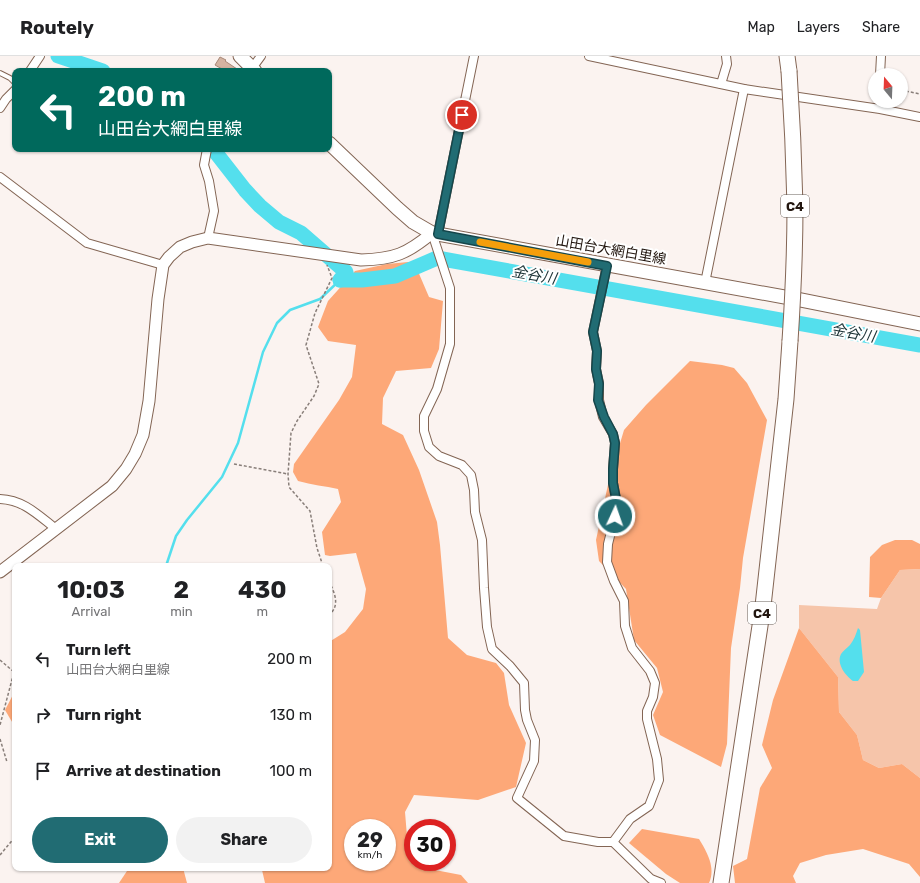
<!DOCTYPE html>
<html lang="en">
<head>
<meta charset="utf-8">
<style>
	body { margin:0; font-family:Rubik,"Noto Sans JP",sans-serif; background:#f2f2f2; color:#202124; height:100vh; display:flex; flex-direction:column; font-size:15px; white-space:nowrap }
	* { box-sizing:border-box; margin:0 }
	p { font-size:13px; color:#757577 }
	.icon { flex:none; width:22px; height:22px; fill:none; stroke:currentColor; stroke-width:2; stroke-linecap:round; stroke-linejoin:round }
	.map { position:relative; flex:1; overflow:hidden }
	.panel { position:absolute; left:12px; top:507px; width:320px; height:308px; display:flex; flex-direction:column; background:#fff; border-radius:8px; box-shadow:0 1px 3px #0004 }
	.panel>* { flex:none }
	.guide { position:absolute; left:12px; top:12px; width:320px; height:84px; border-radius:8px; box-shadow:0 1px 3px #0004; background:#00695c; color:#fff; overflow:hidden }
	.needle { width:26px; rotate:341deg }
	.fabs { position:absolute; left:868px; top:12px; display:grid; gap:8px }
	.fabs a { display:grid; place-items:center; width:40px; height:40px; border-radius:50%; background:#fff; box-shadow:0 1px 3px #0004; font-size:20px }
	.speed { position:absolute; left:344px; top:763px; display:flex; gap:8px; font-size:20px; font-weight:700; text-align:center }
	.speed>* { display:grid; place-content:center; width:52px; height:52px; border-radius:50%; background:#fff; box-shadow:0 1px 3px #0004; line-height:1 }
	.speed small { font-size:10px; font-weight:400 }
	.speed .limit { border:6px solid #d22; background:#fff; color:#111 }
	.pin { position:absolute; display:grid; place-items:center; width:34px; height:34px; color:#fff; margin:-17px; border:2px solid #fff; border-radius:50%; box-shadow:0 1px 4px #0007 }
	.me { position:absolute; width:44px; margin:-22px; rotate:3deg; stroke-linejoin:round; filter:drop-shadow(0 0 3px #0008) }
	.turn { display:flex; align-items:center; gap:14px; height:84px; padding:0 20px; font-size:18px }
	.turn .icon { width:52px; height:52px; stroke-width:2.5 }
	.turn b { display:block; font-size:28px; line-height:34px }
	.eta { display:flex; justify-content:space-evenly; align-items:center; height:68px; text-align:center }
	.eta b { font-size:24px; font-weight:700; line-height:28px }
	.cta { display:flex; gap:8px; margin-top:auto; padding:8px 20px }
	.cta a { flex:1; height:46px; border-radius:24px; background:#216c73; color:#fff; font-size:16px; font-weight:700; line-height:46px; text-align:center }
	.cta a+a { background:#f2f2f2; color:#202124 }
	ul { padding:0; list-style:none }
	li { display:flex; align-items:center; gap:12px; height:56px; padding:0 20px }
	li div { flex:1 }
	li b { display:block; font-size:15px }
	li em { font-style:normal }
	header { display:flex; align-items:center; gap:24px; box-sizing:border-box; height:56px; padding:0 20px; background:#fff; border-bottom:1px solid #e0e0e0 }
	header strong { font-size:19px }
	nav { display:flex; gap:22px; margin-inline-start:auto; font-size:14px }
	.map>svg:first-child { display:block }
	.green { fill:#f6c5aa }
	.forest { fill:#fda878; fill-rule:evenodd }
	.water { fill:#54dfed }
	.lines { fill:none; stroke-linecap:round; stroke-linejoin:round }
	.stream { stroke:#54dfed; stroke-width:2.5 }
	.river { stroke:#54dfed; stroke-width:15 }
	.building { fill:#d4b3a1; stroke:#a88877 }
	.lane-casing { stroke:#836554; stroke-width:6 }
	.street-casing { stroke:#836554; stroke-width:10 }
	.secondary-casing { stroke:#836554; stroke-width:13 }
	.primary-casing { stroke:#836554; stroke-width:15 }
	.highway-casing { stroke:#836554; stroke-width:17 }
	.path { stroke:#887e79; stroke-width:1.5; stroke-dasharray:3 2; stroke-linecap:butt }
	.lane { stroke:#fff; stroke-width:4 }
	.street { stroke:#fff; stroke-width:8 }
	.secondary { stroke:#fff; stroke-width:11 }
	.primary { stroke:#fff; stroke-width:13 }
	.highway { stroke:#fff; stroke-width:15 }
	.highway-bridge-casing { stroke:#836554; stroke-width:17; stroke-linecap:butt }
	.highway-bridge { stroke:#fff; stroke-width:15 }
	.route-casing { stroke:#15464b; stroke-width:10 }
	.route { stroke:#216c73; stroke-width:7 }
	.slow { stroke:#f59e0b; stroke-width:7 }
	.labels { text-anchor:middle; dominant-baseline:central; stroke-width:4; stroke-linejoin:round; paint-order:stroke }
	.shield { fill:#fff; stroke:#645c57; stroke-width:1 }
	.shield-label { font-size:13px; font-weight:bold; fill:#22160f }
	.street-label { font-size:14px; fill:#22160f; stroke:#fff }
	.water-label { font-size:15px; font-style:italic; fill:#1b3235; stroke:#fff }
</style>
</head>
<body>
<header>
<strong>Routely</strong>
<nav><a>Map</a><a>Layers</a><a>Share</a></nav>
</header>
<div class="map">
<svg width="920" height="827" viewBox="0 0 920 827">
	<rect width="100%" height="100%" fill="#fbf3f0"/>
	<polygon class="green" points="920,513 920,722 902,708 879,712 863,704 857,679 839,656 838,621 799,572 799,549 877,553 881,542 900,514"/>
	<g class="forest">
		<path d="M408 206H414L429 241 443 245 439 293 431 312 396 315 383 342 382 368 403 379 419 414 437 466 440 489 448 582 467 599 496 607 504 617 509 649 526 687 516 731 478 744 414 739 405 756 407 780 413 791V806H425L435 814 461 819 468 827H265L262 814 260 812H329V586L345 576 363 553 366 533 356 497 330 500 325 499 322 476 341 446 338 433C325 430 312 429 298 425L293 416 294 408 339 344 352 321 356 289 328 285 318 271 328 245 355 215 387 208ZM353 772H387V806H353Z"/>
		<polygon points="690,305 722,309 734,312 747,327 767,364 743,502 740,532 731,592 727,688 721,711 660,679 653,659 663,636 657,612 634,584 626,533 599,505 596,484 609,424 624,374 646,349"/>
		<polygon points="895,484 912,484 920,488 920,513 900,514 881,542 869,541 870,501 882,489"/>
		<polygon points="799,572 838,621 839,656 857,679 863,704 879,712 902,708 920,722 920,821 909,808 863,793 826,799 800,807 793,820 796,827 735,827 733,810 747,803 760,732 772,712 762,689 773,644"/>
		<polygon points="15,635 15,671 5,654"/>
		<path d="M642 773 699 783C707 796 716 812 709 827H680L666 818 629 787Z"/>
		<polygon points="129,812 183,812 187,827 119,827"/>
	</g>
	<path class="water" d="M858 572 860 574 864 616 858 625H853C846 620 836 608 841 598 843 595 847 592 850 589 854 584 856 578 858 572Z"/>
	<g class="lines">
		<polyline class="stream" points="166,510 176,480 187,464 222,421 238,387 263,296 277,267 290,254 320,243 340,224"/>
		<g class="river">
			<polyline points="58,0 103,15"/>
			<polyline points="213,93 245,134 260,150 279,166 301,177 346,216 340,224"/>
			<polyline points="340,224 362,224 395,220 437,202 920,289"/>
		</g>
	</g>
	<polygon class="building" points="220,1 226,4 225,5 240,15 220,15 222,13 215,9"/>
	<g class="lines">
		<defs>
			<polyline id="lane" points="0,17 10,22 15,27"/>
			<g id="street">
				<polyline points="589,0 744,33 880,53 920,61"/>
				<polyline points="30,15 40,0"/>
				<polyline points="250,15 261,0"/>
				<polyline points="880,19 881,0"/>
				<polyline points="721,28 727,8 726,0"/>
				<polyline points="0,52 6,43 15,34"/>
				<polyline points="207,93 204,109 209,125 214,155 208,182"/>
				<polyline points="0,121 87,187 163,209"/>
				<polyline points="432,177 450,232 450,288 437,333 424,360 424,375 429,391 439,400 462,409 471,419 474,434 475,456 482,484 484,532 487,571 492,593 510,610 524,627 525,654 527,664 535,684 534,705 517,742 564,780 598,786 613,786 651,823 661,827"/>
				<polyline points="438,178 474,0"/>
				<polyline points="607,209 593,276 597,295 596,313 599,327 599,344 603,361 613,378 615,387 613,413 613,427 616,443 615,460 608,488 607,506 614,525 624,545 625,570 632,592 650,615 655,627 653,641 647,655 647,663 657,703 659,724 649,750 630,763 613,786"/>
				<polyline points="705,227 744,33"/>
				<path d="M0 443C24 444 38 459 56 473"/>
			</g>
			<path id="secondary" d="M0 516 112 430 126 413 135 398 143 379 149 345 158 243 163 209 169 201 180 191 192 186 208 182 361 204C394 203 407 198 432 177"/>
			<g id="primary">
				<polyline points="240,0 255,15"/>
				<polyline points="329,87 397,152 413,166 432,177 801,244 920,268"/>
			</g>
			<g id="highway">
				<polyline points="787,0 789,15"/>
				<polyline points="721,827 763,550 786,343 790,285"/>
			</g>
		</defs>
		<use href="#lane" class="lane-casing"/>
		<use href="#street" class="street-casing"/>
		<use href="#secondary" class="secondary-casing"/>
		<use href="#primary" class="primary-casing"/>
		<use href="#highway" class="highway-casing"/>
		<g class="path">
			<polyline points="901,34 920,38"/>
			<polyline points="234,408 288,418"/>
			<polyline points="323,510 317,492 310,455 289,431 288,418 291,377 297,365 314,340 319,328 306,289 315,257 332,222 327,209"/>
			<path d="M329 525C334 536 341 549 329 559"/>
			<polyline points="0,604 14,616 0,669"/>
			<polyline points="0,683 7,706"/>
			<polyline points="0,799 15,781"/>
		</g>
		<use href="#lane" class="lane"/>
		<use href="#street" class="street"/>
		<use href="#secondary" class="secondary"/>
		<use href="#primary" class="primary"/>
		<use href="#highway" class="highway"/>
		<defs>
			<path id="highway-bridge" d="M789 15C792 60 794 105 795 150 795 195 793 240 790 285"/>
		</defs>
		<use href="#highway-bridge" class="highway-bridge-casing"/>
		<use href="#highway-bridge" class="highway-bridge"/>
	</g>
	<g class="lines">
		<defs>
			<polyline id="route" points="462,59 438,178 607,210 593,276 597,295 596,313 599,328 598,344 604,361 613,378 615,387 613,413 613,427 616,443 615,460"/>
		</defs>
		<use href="#route" class="route-casing"/>
		<use href="#route" class="route"/>
		<polyline class="slow" points="480,186 588,206"/>
	</g>
	<g class="labels">
		<g class="shield">
			<rect x="781" y="139" width="28" height="22" rx="3"/>
			<rect x="748" y="546" width="28" height="22" rx="3"/>
		</g>
		<g class="shield-label">
			<text x="795" y="150">C4</text>
			<text x="762" y="557">C4</text>
		</g>
		<g class="street-label">
			<text transform="translate(611 194) rotate(10)">山田台大網白里線</text>
		</g>
		<g class="water-label">
			<text transform="translate(534 219) rotate(10)">金谷川</text>
			<text transform="translate(853 277) rotate(10)">金谷川</text>
		</g>
	</g>
</svg>
<div class="fabs">
<a><svg class="needle" viewBox="-14 -14 28 28"><path d="M0-13l5 13h-10z" fill="#e53935"/><path d="M0 13l5-13h-10z" fill="#757577"/></svg></a>
</div>
<div class="speed"><div>29<small>km/h</small></div><div class="limit">30</div></div>
<div class="pin" style="left:462px;top:59px;background:#d93025"><svg class="icon" aria-label="arrive" viewBox="0 0 24 24"><path d="M6 21V4h12l-3 4 3 4H6"/></svg></div>
<svg class="me" style="left:615px;top:460px" viewBox="-20 -20 40 40"><circle r="17" fill="#216c73" stroke="#fff" stroke-width="3"/><path d="M0-11L8 9 0 5-8 9z" fill="#fff"/></svg>
<div class="guide">
<div class="turn"><svg class="icon" aria-label="left" viewBox="0 0 24 24"><path d="M17 20v-9H6M10 6l-5 5 5 5"/></svg><div><b>200 m</b>山田台大網白里線</div></div>
</div>
<section class="panel">
<div class="eta">
<div><b>10:03</b><p>Arrival</p></div>
<div><b>2</b><p>min</p></div>
<div><b>430</b><p>m</p></div>
</div>
<ul>
<li><svg class="icon" aria-label="left" viewBox="0 0 24 24"><path d="M17 20v-9H6M10 6l-5 5 5 5"/></svg><div><b>Turn left</b><p>山田台大網白里線</p></div><em>200 m</em></li>
<li><svg class="icon" aria-label="right" viewBox="0 0 24 24"><path d="M7 20v-9h11M14 6l5 5-5 5"/></svg><div><b>Turn right</b></div><em>130 m</em></li>
<li><svg class="icon" aria-label="arrive" viewBox="0 0 24 24"><path d="M6 21V4h12l-3 4 3 4H6"/></svg><div><b>Arrive at destination</b></div><em>100 m</em></li>
</ul>
<div class="cta"><a>Exit</a><a>Share</a></div>
</section>
</div>
</body>
</html>
